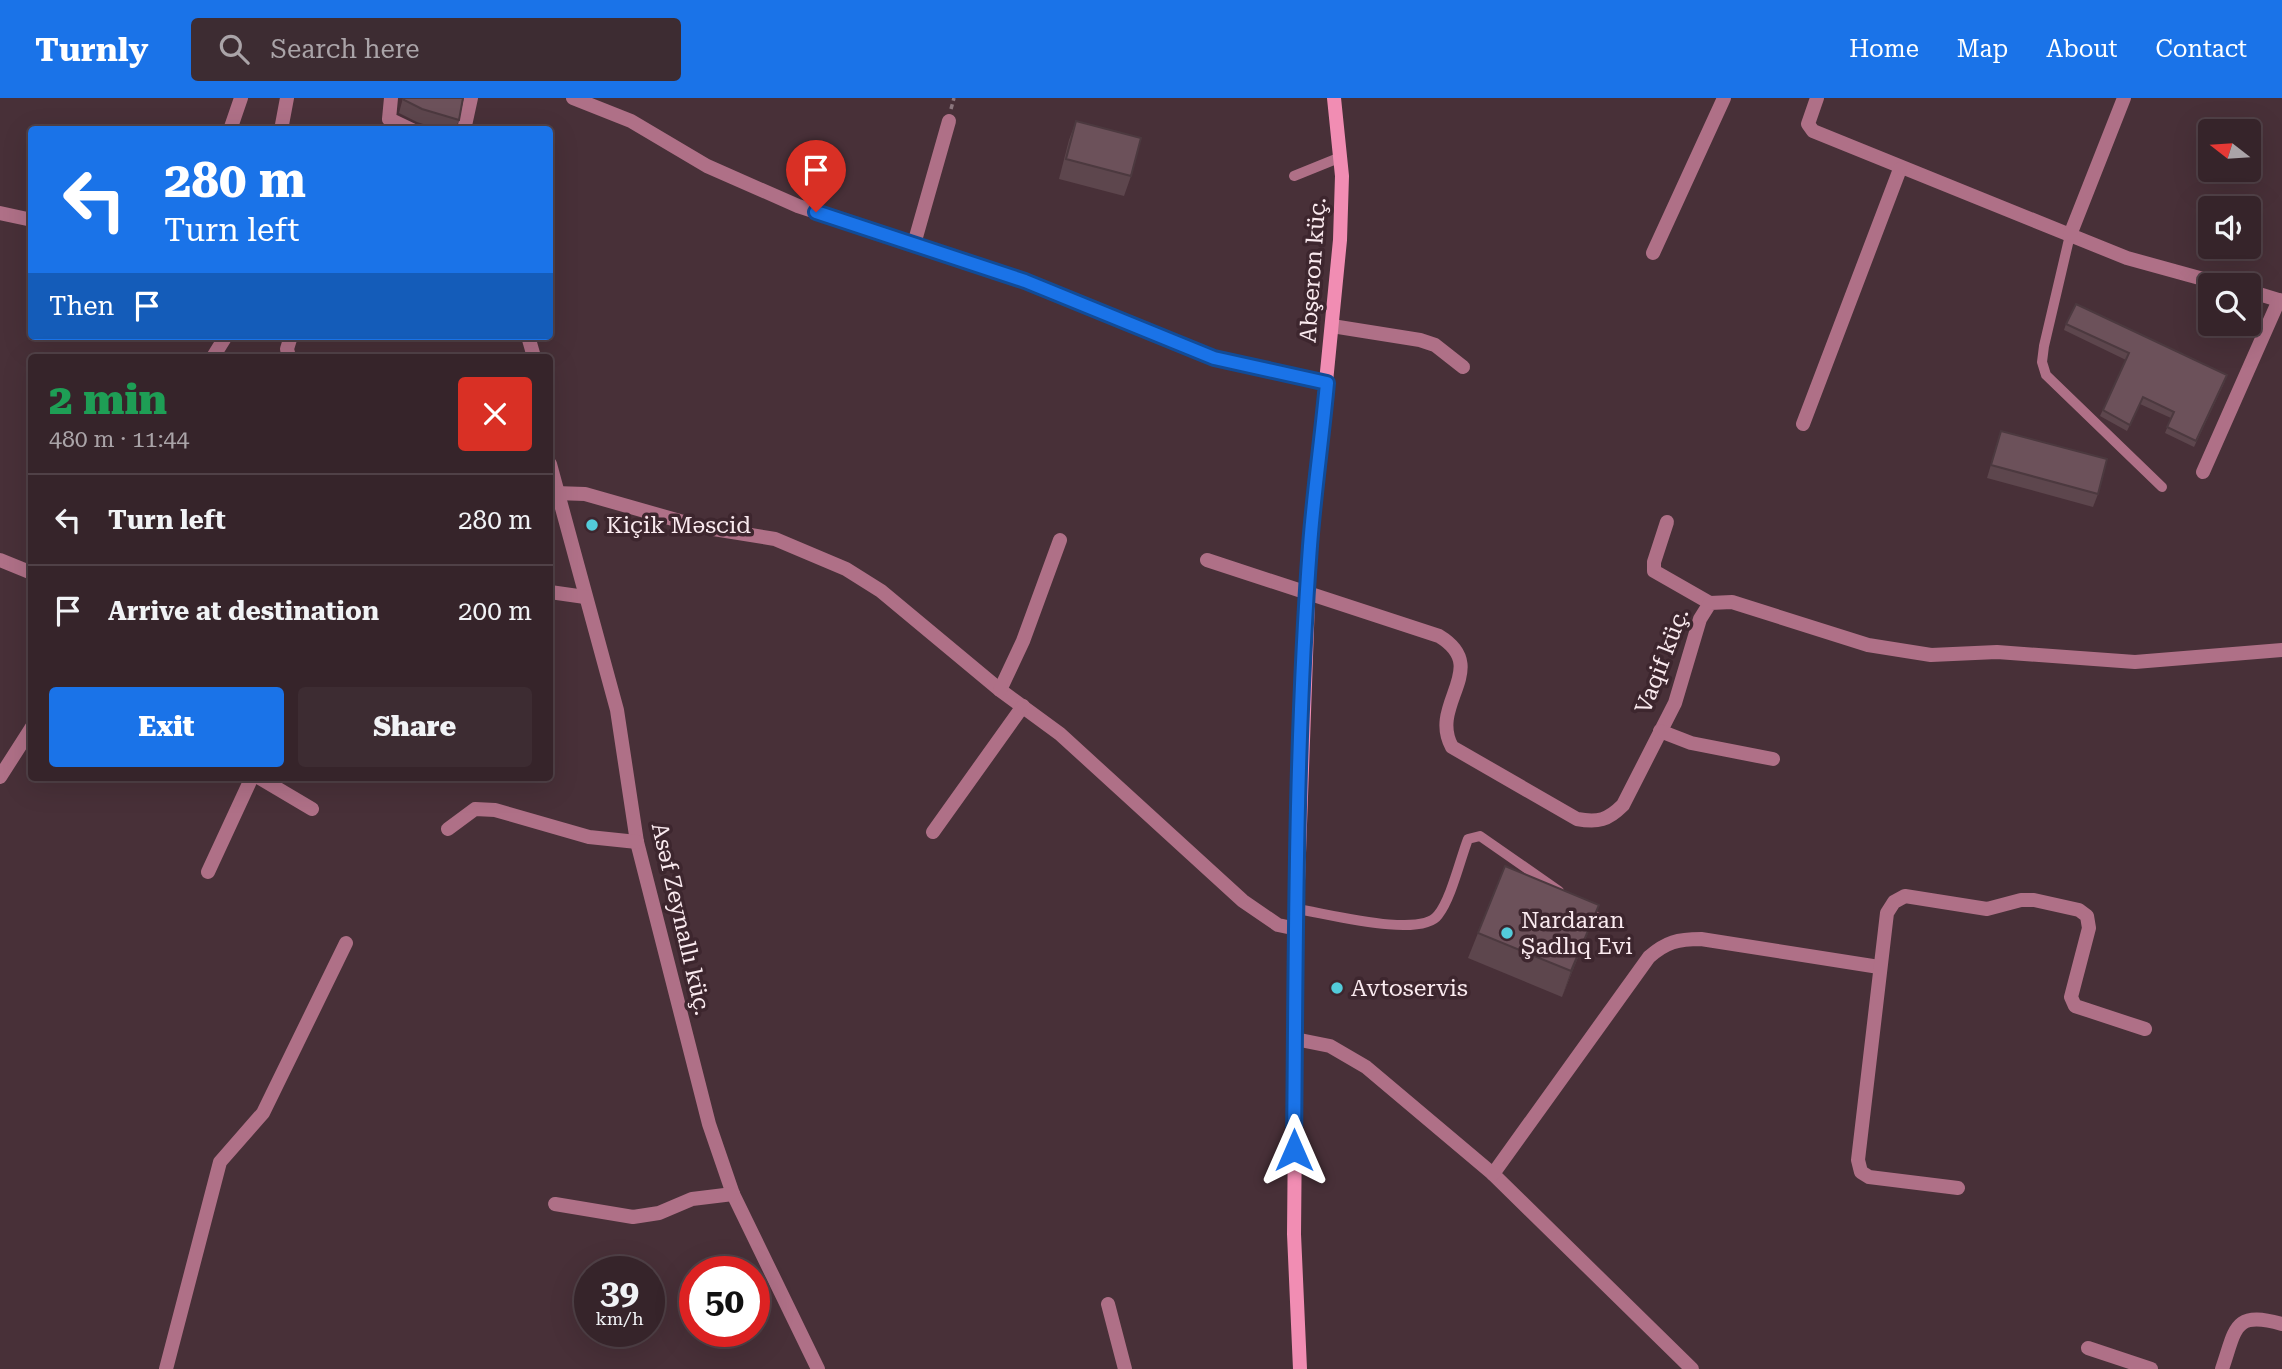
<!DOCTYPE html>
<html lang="en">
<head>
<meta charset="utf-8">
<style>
	body { margin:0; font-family:"Roboto Serif",serif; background:#3d2c32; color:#f1f3f6; height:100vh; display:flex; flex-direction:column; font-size:26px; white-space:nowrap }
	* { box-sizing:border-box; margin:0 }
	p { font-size:23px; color:#aaa4a8 }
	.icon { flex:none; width:38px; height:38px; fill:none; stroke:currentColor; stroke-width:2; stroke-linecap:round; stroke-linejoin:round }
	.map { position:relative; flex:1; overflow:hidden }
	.sheet { position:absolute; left:28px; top:256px; width:525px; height:427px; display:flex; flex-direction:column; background:#36242a; border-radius:7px; box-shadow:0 7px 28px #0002,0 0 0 2px #504147 }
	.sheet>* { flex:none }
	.banner { position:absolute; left:28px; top:28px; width:525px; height:214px; border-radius:7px; box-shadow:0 7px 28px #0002,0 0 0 2px #504147; background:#1a73e8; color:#fff; overflow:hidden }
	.needle { width:46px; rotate:287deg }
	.buttons { position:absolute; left:2198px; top:21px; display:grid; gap:14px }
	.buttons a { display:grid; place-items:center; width:63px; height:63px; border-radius:7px; background:#36242a; box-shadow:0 7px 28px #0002,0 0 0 2px #504147; font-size:35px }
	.speed { position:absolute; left:574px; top:1158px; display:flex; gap:14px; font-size:35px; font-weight:700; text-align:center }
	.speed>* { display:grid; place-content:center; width:91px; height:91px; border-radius:50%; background:#36242a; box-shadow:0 7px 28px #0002,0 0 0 2px #504147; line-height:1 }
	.speed small { font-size:18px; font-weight:400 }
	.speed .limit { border:10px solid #d22; background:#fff; color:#111 }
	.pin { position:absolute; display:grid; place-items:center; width:60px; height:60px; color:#fff; margin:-72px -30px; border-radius:50% 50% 50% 0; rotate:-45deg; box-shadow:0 0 7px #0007 }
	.pin .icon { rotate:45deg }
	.me { position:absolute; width:77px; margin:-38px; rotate:0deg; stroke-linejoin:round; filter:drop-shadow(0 0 5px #0008) }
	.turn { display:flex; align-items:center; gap:24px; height:147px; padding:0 21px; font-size:32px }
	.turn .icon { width:91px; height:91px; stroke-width:2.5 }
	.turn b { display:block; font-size:49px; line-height:60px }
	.then { display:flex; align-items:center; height:66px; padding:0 21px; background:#0003; gap:14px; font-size:26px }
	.round { display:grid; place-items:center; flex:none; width:74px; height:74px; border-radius:7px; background:#3d2c32 }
	.headline { display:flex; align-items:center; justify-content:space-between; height:119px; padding:0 21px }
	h1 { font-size:42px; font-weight:800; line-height:52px; color:#1e9e55 }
	.primary-button { display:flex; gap:14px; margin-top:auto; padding:14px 21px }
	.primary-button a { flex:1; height:80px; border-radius:7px; background:#1a73e8; color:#fff; font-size:28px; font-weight:800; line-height:80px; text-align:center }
	.primary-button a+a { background:#3d2c32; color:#f1f3f6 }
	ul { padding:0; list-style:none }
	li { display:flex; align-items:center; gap:21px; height:91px; padding:0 21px; border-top:2px solid #504147 }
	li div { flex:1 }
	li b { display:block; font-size:26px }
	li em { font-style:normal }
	header { display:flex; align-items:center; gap:42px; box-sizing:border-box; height:98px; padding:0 35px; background:#1a73e8; color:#fff }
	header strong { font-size:33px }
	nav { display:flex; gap:38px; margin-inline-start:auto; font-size:24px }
	.search { width:490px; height:63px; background:#3d2c32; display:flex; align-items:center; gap:18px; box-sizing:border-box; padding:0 24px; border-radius:7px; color:#aaa4a8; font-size:26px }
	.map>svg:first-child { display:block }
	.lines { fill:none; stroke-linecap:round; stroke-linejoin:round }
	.path { stroke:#8b767d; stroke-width:3.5; stroke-dasharray:5 3.5; stroke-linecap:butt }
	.service { stroke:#af7087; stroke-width:10 }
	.minor { stroke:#af7087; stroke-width:14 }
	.secondary { stroke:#f18db3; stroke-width:14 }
	.wall { fill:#5d464d }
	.shaded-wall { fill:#4c393f }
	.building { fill:#6c515a; stroke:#4c393f; stroke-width:2 }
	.route-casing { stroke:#114b97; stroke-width:18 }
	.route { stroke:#1a73e8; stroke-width:12 }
	.poi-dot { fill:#53cbda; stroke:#3d262e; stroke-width:2.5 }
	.labels { text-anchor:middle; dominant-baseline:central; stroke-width:7; stroke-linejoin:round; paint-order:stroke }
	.street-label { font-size:23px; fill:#faeaef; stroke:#3d262e }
	.poi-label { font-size:23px; fill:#faeaef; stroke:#3d262e; text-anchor:start }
</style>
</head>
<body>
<header>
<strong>Turnly</strong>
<div class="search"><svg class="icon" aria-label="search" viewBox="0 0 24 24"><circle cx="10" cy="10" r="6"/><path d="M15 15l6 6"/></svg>Search here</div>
<nav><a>Home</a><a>Map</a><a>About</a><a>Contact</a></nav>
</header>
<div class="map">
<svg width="2282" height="1271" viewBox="0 0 2282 1271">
	<rect width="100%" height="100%" fill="#483038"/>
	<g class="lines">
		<polyline class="path" points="951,11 954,0"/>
		<g class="service">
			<polyline points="1294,78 1341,59"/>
			<polyline points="2070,137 2044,248 2042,264 2046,277 2162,389"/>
			<path d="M1297 811C1325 815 1421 841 1438 817 1451 801 1460 762 1468 741L1480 738 1559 793"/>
			<polyline points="1584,811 1608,827"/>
		</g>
		<g class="minor">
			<polyline points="391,0 389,21 412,32"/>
			<polyline points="573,0 631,23 707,68 798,108 1025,182 1214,260 1327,285"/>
			<polyline points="1817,0 1808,26 1813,33 2070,137"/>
			<polyline points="2124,0 2070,137 2127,160 2225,187"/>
			<polyline points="230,32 241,0"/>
			<polyline points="281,32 287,0"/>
			<polyline points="464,32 471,0"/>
			<polyline points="0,115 32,122"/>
			<polyline points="914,146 949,23"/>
			<polyline points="1653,155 1724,0"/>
			<polyline points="2249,193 2282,203"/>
			<polyline points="1332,228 1420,242 1435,247 1463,269"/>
			<polyline points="528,238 534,259"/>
			<polyline points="213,259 226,238"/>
			<polyline points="289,259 287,251 291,238"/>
			<polyline points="1803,326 1900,71"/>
			<polyline points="550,366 617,612 637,744 709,1026 733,1096 818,1271"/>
			<polyline points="2203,374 2279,202"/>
			<polyline points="555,395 585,396 701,429 775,441 846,471 881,493 1000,592 1060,636 1243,803 1278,827 1297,831"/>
			<polyline points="1667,424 1654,464 1654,473 1710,505"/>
			<polyline points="0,462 32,475"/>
			<path d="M1207 462 1439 538C1492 570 1428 606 1452 649L1577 721C1598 725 1608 722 1623 707L1675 605 1700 521 1710 505 1732 504 1868 547 1931 557 1997 554 2135 564 2282 552"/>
			<polyline points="550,494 585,499"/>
			<polyline points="1000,592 1023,543 1060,442"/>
			<polyline points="1660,633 1691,645 1773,661"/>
			<polyline points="0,679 32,629"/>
			<polyline points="258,679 312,711"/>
			<polyline points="448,731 475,711 495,712 589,739 637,744"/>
			<polyline points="933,734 1023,608"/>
			<polyline points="208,774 252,679"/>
			<polyline points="1295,941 1330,948 1366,969 1493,1076 1692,1271"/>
			<path d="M1493 1076 1649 859C1666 844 1678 841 1701 841L1879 869"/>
			<polyline points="1958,1090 1869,1079 1861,1074 1858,1062 1887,815 1894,804 1905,798 1987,811 2021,802 2034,802 2079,812 2087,818 2089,830 2071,899 2075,908 2145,931"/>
			<polyline points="555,1106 633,1119 659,1115 692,1101 733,1096"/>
			<polyline points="1108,1206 1125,1271"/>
			<polyline points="2088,1250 2151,1271"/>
			<polyline points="166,1271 220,1064 263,1015 346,845"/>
			<path d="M2222 1271C2236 1231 2233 1212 2282 1226"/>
		</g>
		<polyline class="secondary" points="1300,1271 1294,1136 1297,811 1310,446 1340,142 1342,78 1334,0"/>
	</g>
	<g class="wall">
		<polygon points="403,0 463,0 459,22 455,32 442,32 417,24 399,15"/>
		<polygon points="1076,23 1131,78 1124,98 1059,81 1069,42"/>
		<polygon points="2066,226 2225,283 2194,349 2165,335 2171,320 2140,306 2127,333 2100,318 2126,262 2064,232"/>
		<polygon points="2001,333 2098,396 2093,409 1987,380"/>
		<polygon points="1589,832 1562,899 1468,860 1478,835"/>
	</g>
	<polygon class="shaded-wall" points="1599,807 1589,832 1562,899 1571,873"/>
	<g class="building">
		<polygon points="404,0 463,0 459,22 422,11 404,2"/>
		<polygon points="1076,23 1141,40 1131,78 1066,61"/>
		<polygon points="2076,206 2227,277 2196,343 2167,329 2174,314 2143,299 2130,327 2103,312 2129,255 2066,226"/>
		<polygon points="2001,333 2107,361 2098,396 1991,367"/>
		<polygon points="1505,768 1599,807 1571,873 1478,835"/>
	</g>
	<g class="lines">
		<defs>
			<path id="route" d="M816 114 1025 183 1214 260 1327 285C1322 340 1314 394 1310 448 1295 649 1296 851 1294 1052"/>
		</defs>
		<use href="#route" class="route-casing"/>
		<use href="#route" class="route"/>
	</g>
	<g class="poi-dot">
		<circle cx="592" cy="427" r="7"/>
		<circle cx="1507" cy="835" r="7"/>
		<circle cx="1337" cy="890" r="7"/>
	</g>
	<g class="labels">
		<g class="street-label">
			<text transform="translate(1313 172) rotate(-86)">Abşeron küç.</text>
			<text transform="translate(1662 563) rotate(-69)">Vaqif küç.</text>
			<text transform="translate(681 821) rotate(77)">Asəf Zeynallı küç.</text>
		</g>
		<g class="poi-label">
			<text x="606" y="427">Kiçik Məscid</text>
			<text x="1521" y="822">Nardaran<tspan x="1521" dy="26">Şadlıq Evi</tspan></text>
			<text x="1351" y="890">Avtoservis</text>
		</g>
	</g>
</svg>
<div class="buttons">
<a><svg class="needle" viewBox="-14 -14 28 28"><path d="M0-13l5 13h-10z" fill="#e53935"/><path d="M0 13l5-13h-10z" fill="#aaa4a8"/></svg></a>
<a><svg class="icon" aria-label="sound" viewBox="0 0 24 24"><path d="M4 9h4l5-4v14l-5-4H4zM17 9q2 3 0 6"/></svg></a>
<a><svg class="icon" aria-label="search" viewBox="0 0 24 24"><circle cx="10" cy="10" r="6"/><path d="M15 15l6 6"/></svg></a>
</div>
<div class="speed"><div>39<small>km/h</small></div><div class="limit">50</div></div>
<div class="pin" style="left:816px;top:114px;background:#d93025"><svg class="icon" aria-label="arrive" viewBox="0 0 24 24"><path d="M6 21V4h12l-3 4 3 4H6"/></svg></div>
<svg class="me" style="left:1294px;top:1052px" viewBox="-20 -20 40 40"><path d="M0-17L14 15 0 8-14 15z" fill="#1a73e8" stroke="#fff" stroke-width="4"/></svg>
<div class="banner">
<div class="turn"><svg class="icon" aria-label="left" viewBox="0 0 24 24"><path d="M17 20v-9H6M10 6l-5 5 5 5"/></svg><div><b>280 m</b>Turn left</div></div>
<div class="then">Then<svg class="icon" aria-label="arrive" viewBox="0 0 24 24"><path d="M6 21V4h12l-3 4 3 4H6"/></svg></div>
</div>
<section class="sheet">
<div class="headline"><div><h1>2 min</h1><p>480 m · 11:44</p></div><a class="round" style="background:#d93025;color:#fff"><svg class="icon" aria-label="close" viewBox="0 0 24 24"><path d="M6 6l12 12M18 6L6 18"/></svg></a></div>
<ul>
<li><svg class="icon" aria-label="left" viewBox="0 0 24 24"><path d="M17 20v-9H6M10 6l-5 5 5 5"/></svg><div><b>Turn left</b></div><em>280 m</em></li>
<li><svg class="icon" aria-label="arrive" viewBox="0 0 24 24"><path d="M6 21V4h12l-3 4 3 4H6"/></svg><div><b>Arrive at destination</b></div><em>200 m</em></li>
</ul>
<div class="primary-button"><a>Exit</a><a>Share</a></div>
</section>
</div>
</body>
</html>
